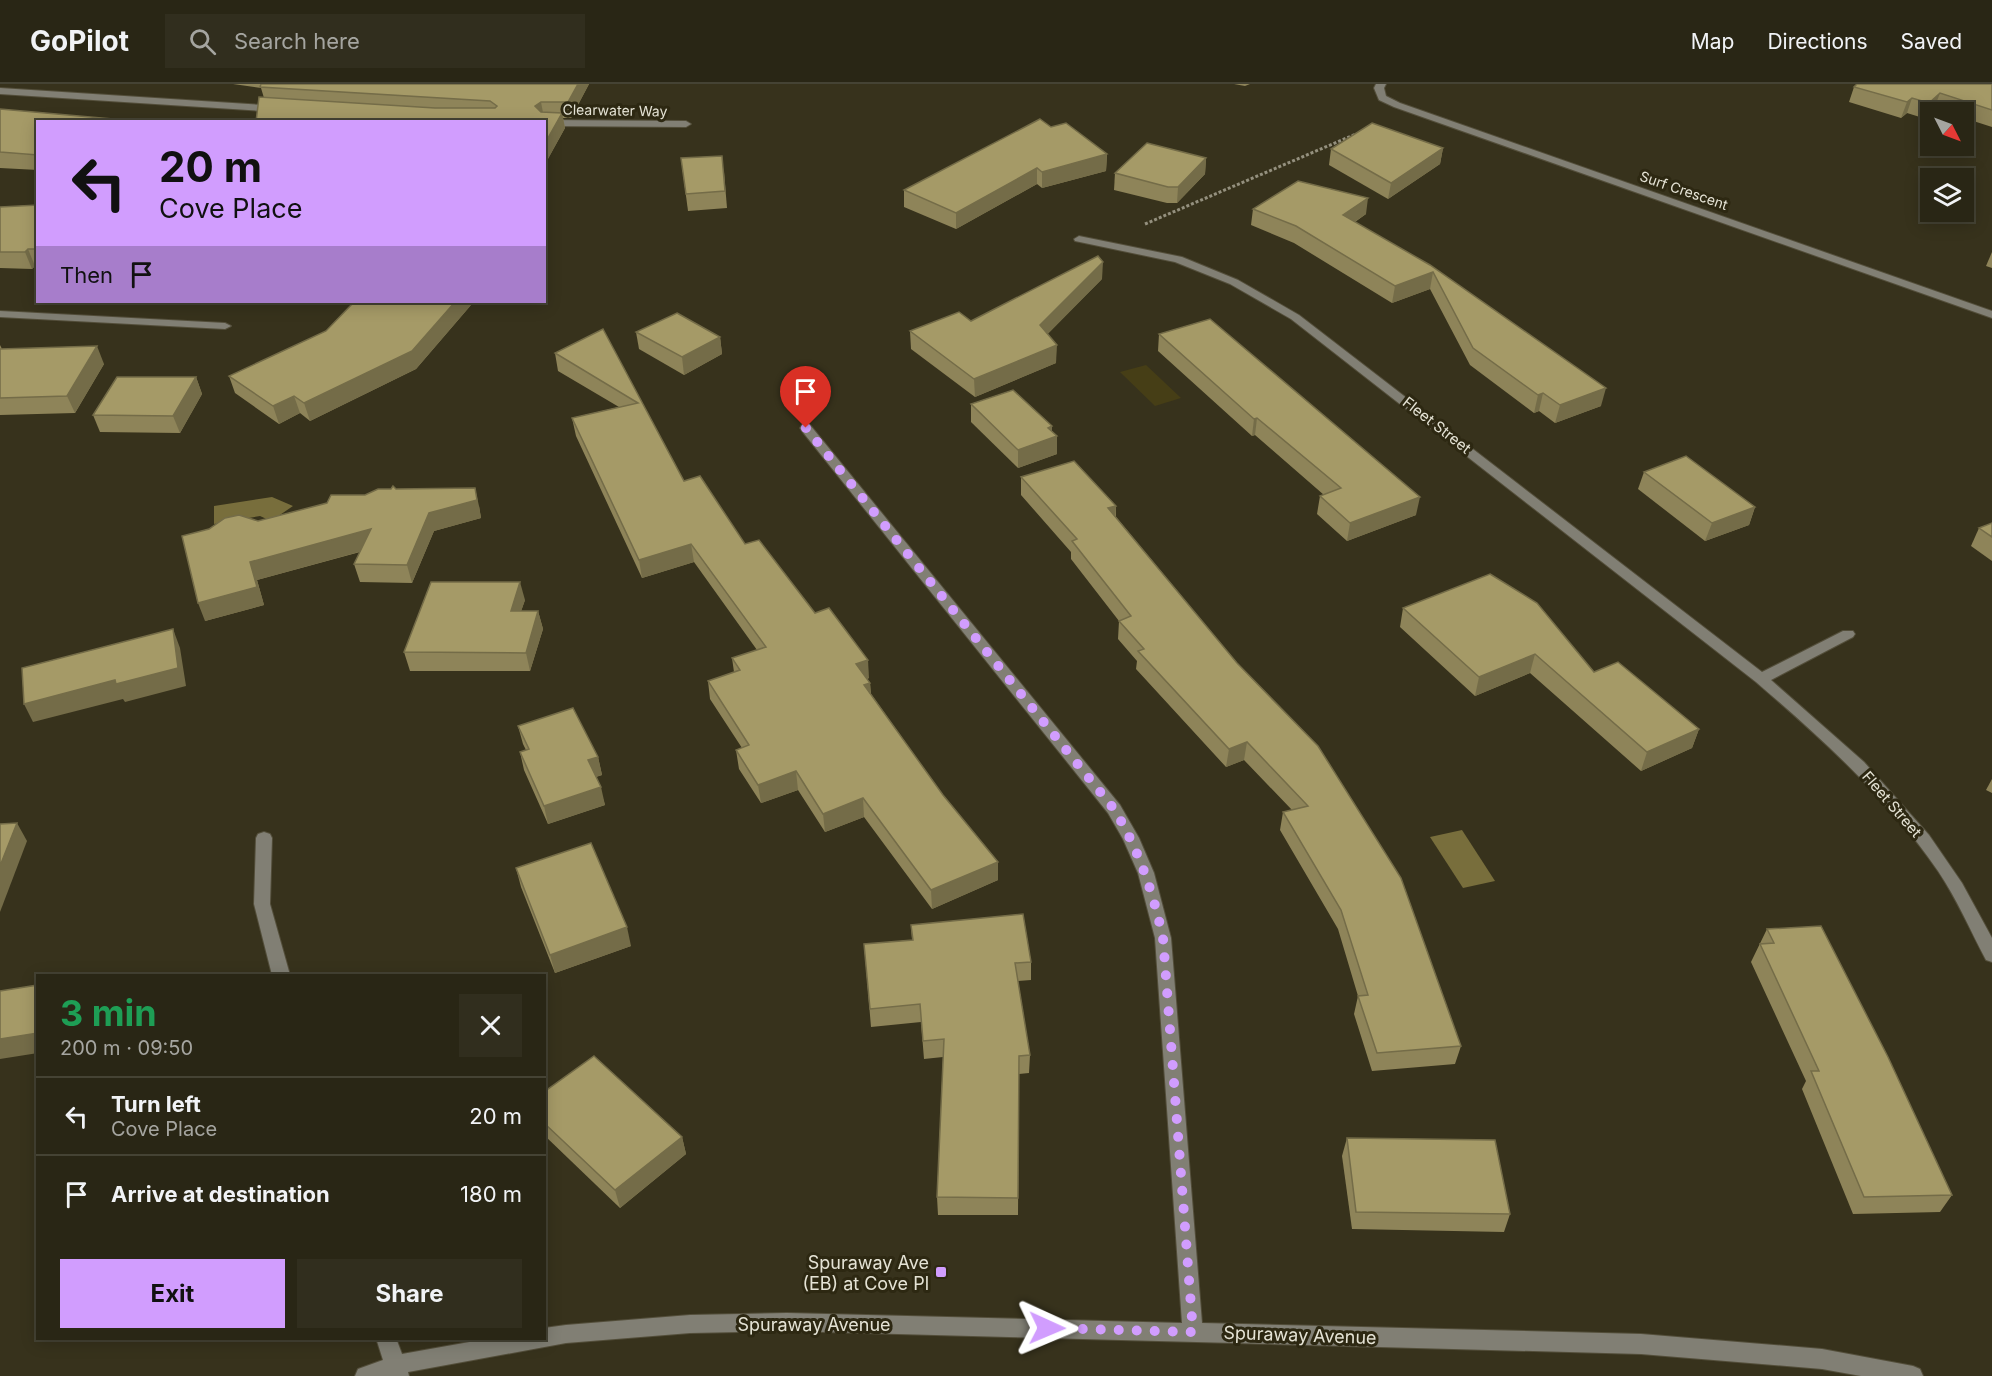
<!DOCTYPE html>
<html lang="en">
<head>
<meta charset="utf-8">
<style>
	body { margin:0; font-family:Inter,sans-serif; background:#312e1e; color:#f1f3f6; height:100vh; display:flex; flex-direction:column; font-size:22px; white-space:nowrap }
	* { box-sizing:border-box; margin:0 }
	p { font-size:20px; color:#a5a5a0 }
	.icon { flex:none; width:33px; height:33px; fill:none; stroke:currentColor; stroke-width:2; stroke-linecap:round; stroke-linejoin:round }
	.map { position:relative; flex:1; overflow:hidden }
	.details { position:absolute; left:36px; top:890px; width:510px; height:366px; display:flex; flex-direction:column; background:#292615; border-radius:0px; box-shadow:0 3px 15px #0003,0 0 0 2px #454334 }
	.details>* { flex:none }
	.hud { position:absolute; left:36px; top:36px; width:510px; height:183px; border-radius:0px; box-shadow:0 3px 15px #0003,0 0 0 2px #454334; background:#d19dfe; color:#111; overflow:hidden }
	.needle { width:39px; rotate:132deg }
	.buttons { position:absolute; left:1920px; top:18px; display:grid; gap:12px }
	.buttons a { display:grid; place-items:center; width:54px; height:54px; border-radius:0px; background:#292615; box-shadow:0 3px 15px #0003,0 0 0 2px #454334; font-size:30px }
	.pin { position:absolute; display:grid; place-items:center; width:51px; height:51px; color:#fff; margin:-62px -26px; border-radius:50% 50% 50% 0; rotate:-45deg; box-shadow:0 0 6px #0007 }
	.pin .icon { rotate:45deg }
	.me { position:absolute; width:66px; margin:-33px; rotate:91deg; stroke-linejoin:round; filter:drop-shadow(0 0 4px #0008) }
	.turn { display:flex; align-items:center; gap:21px; height:126px; padding:0 24px; font-size:27px }
	.turn .icon { width:78px; height:78px; stroke-width:2.5 }
	.turn b { display:block; font-size:42px; line-height:51px }
	.then { display:flex; align-items:center; height:57px; padding:0 24px; background:#0003; gap:12px; font-size:22px }
	.round { display:grid; place-items:center; flex:none; width:63px; height:63px; border-radius:0px; background:#312e1e }
	.headline { display:flex; align-items:center; justify-content:space-between; height:102px; padding:0 24px }
	h1 { font-size:36px; font-weight:700; line-height:45px; color:#1e9e55 }
	.primary-button { display:flex; gap:12px; margin-top:auto; padding:12px 24px }
	.primary-button a { flex:1; height:69px; border-radius:0px; background:#d19dfe; color:#111; font-size:24px; font-weight:700; line-height:69px; text-align:center }
	.primary-button a+a { background:#312e1e; color:#f1f3f6 }
	ul { padding:0; list-style:none }
	li { display:flex; align-items:center; gap:18px; height:78px; padding:0 24px; border-top:2px solid #454334 }
	li div { flex:1 }
	li b { display:block; font-size:22px }
	li em { font-style:normal }
	header { display:flex; align-items:center; gap:36px; box-sizing:border-box; height:84px; padding:0 30px; background:#292615; border-bottom:2px solid #454334 }
	header strong { font-size:28px }
	nav { display:flex; gap:33px; margin-inline-start:auto; font-size:21px }
	.search { width:420px; height:54px; background:#312e1e; display:flex; align-items:center; gap:15px; box-sizing:border-box; padding:0 21px; border-radius:0px; color:#a5a5a0; font-size:22px }
	.map>svg:first-child { display:block }
	.green { fill:#463e16 }
	.water { fill:#786e3c }
	.lines { fill:none; stroke-linecap:round; stroke-linejoin:round }
	.minor-casing { stroke:#534e3a; stroke-width:2 }
	.path { stroke:#94907e; stroke-width:3; stroke-dasharray:3 2; stroke-linecap:butt }
	.minor { fill:#817f74; fill-rule:evenodd }
	.wall { fill:#8e8459 }
	.shaded-wall { fill:#746c48 }
	.building { fill:#a59a67; stroke:#746c48; stroke-width:1.5 }
	.route { stroke:#d19dfe; stroke-width:10; stroke-dasharray:0 18 }
	.poi-dot { fill:#d19dfe; stroke:#2d2812; stroke-width:2 }
	.labels { text-anchor:middle; dominant-baseline:central; stroke-width:6; stroke-linejoin:round; paint-order:stroke }
	.far-street-label { font-size:14px; fill:#e5e3d5; stroke:#2d2812 }
	.street-label { font-size:15px; fill:#e5e3d5; stroke:#2d2812 }
	.near-poi-label { font-size:18px; fill:#e5e3d5; stroke:#2d2812; text-anchor:end }
	.near-street-label { font-size:18px; fill:#e5e3d5; stroke:#2d2812 }
</style>
</head>
<body>
<header>
<strong>GoPilot</strong>
<div class="search"><svg class="icon" aria-label="search" viewBox="0 0 24 24"><circle cx="10" cy="10" r="6"/><path d="M15 15l6 6"/></svg>Search here</div>
<nav><a>Map</a><a>Directions</a><a>Saved</a></nav>
</header>
<div class="map">
<svg width="1992" height="1292" viewBox="0 0 1992 1292">
	<rect width="100%" height="100%" fill="#37321c"/>
	<polygon class="green" points="1146,281 1181,314 1155,322 1120,288"/>
	<g class="water">
		<polygon points="272,413 293,422 271,437 260,432 214,440 214,422"/>
		<polygon points="1462,746 1495,797 1463,804 1430,753"/>
	</g>
	<g class="lines">
		<defs>
			<g id="minor">
				<polygon points="1376,0 1386,0 1384,4 1386,12 1400,19 1992,227 1992,234 1394,23 1379,16 1374,4"/>
				<polygon points="0,4 278,22 283,25 278,28 0,10"/>
				<polygon points="544,36 686,37 691,40 686,43 544,42 544,38 540,38"/>
				<path d="M1079 152 1182 173 1238 196 1299 231 1762 588 1843 547H1853L1855 550 1853 553 1771 596 1864 678 1929 751 1962 799 1992 854V878L1986 876C1970 846 1957 815 1938 787 1888 714 1822 655 1756 598L1291 235 1230 200 1175 178 1075 157 1074 155Z"/>
				<polygon points="0,227 225,239 231,242 225,245 0,233"/>
				<polygon points="806,340 810,341 1120,721 1139,754 1154,789 1171,854 1202,1239 1641,1250 1822,1265 1913,1282 1920,1285 1923,1292 1861,1292 1822,1285 1641,1270 787,1247 690,1249 566,1259 408,1288 409,1292 355,1292 358,1285 383,1276 376,1254 396,1254 402,1270 492,1254 544,1254 544,1244 566,1241 690,1231 787,1229 1182,1239 1155,854 1138,789 1123,755 1108,729 802,347 800,344 802,341"/>
				<polygon points="264,748 270,750 272,754 270,820 290,891 272,891 254,820 256,754 258,750"/>
			</g>
		</defs>
		<use href="#minor" class="minor-casing"/>
		<polyline class="path" points="1145,140 1356,50"/>
		<use href="#minor" class="minor"/>
	</g>
	<g class="wall">
		<polygon points="233,0 589,0 571,34 563,34 565,44 544,82 544,38 264,14 261,4"/>
		<polygon points="1234,0 1250,0 1245,2"/>
		<polygon points="1992,0 1992,43 1964,34 1964,28 1944,28 1934,25 1923,34 1907,29 1901,34 1849,18 1854,3"/>
		<polygon points="0,25 38,38 38,86 0,84"/>
		<polygon points="1051,43 1107,70 1106,87 1042,104 1037,100 956,145 904,123 904,106"/>
		<polygon points="1443,64 1440,80 1388,115 1329,81 1331,65"/>
		<polygon points="681,74 724,88 727,124 688,127"/>
		<polygon points="1206,74 1205,90 1177,119 1167,119 1114,106 1115,89"/>
		<polygon points="38,121 38,182 35,182 32,185 0,184 0,123"/>
		<polygon points="1253,125 1366,130 1355,138 1430,181 1601,322 1555,339 1539,327 1534,329 1470,281 1430,205 1392,219 1294,159 1251,141"/>
		<polygon points="1992,168 1992,184 1986,182"/>
		<polygon points="1102,195 1047,250 1056,279 975,313 911,265 910,247 971,237"/>
		<polygon points="471,221 416,285 310,337 300,329 279,340 235,309 229,292"/>
		<polygon points="603,245 684,397 745,460 815,529 869,594 867,595 870,599 871,610 943,711 998,778 998,796 932,825 864,733 825,748 798,706 761,719 739,685 736,666 742,664 710,615 708,597 734,588 732,574 757,566 694,478 642,494 576,352 572,334 619,323 558,287 555,269"/>
		<polygon points="636,248 720,253 722,270 684,291 639,265"/>
		<polygon points="1159,250 1416,431 1347,457 1317,430 1320,412 1324,411 1255,351 1252,352 1158,267"/>
		<polygon points="0,261 2,265 104,280 75,329 0,331"/>
		<polygon points="196,293 202,310 180,349 100,348 93,331"/>
		<polygon points="971,320 1052,347 1057,352 1057,370 1018,384 971,338"/>
		<polygon points="1644,388 1755,423 1749,441 1705,457 1638,405"/>
		<polygon points="1021,393 1116,422 1116,433 1237,579 1461,962 1455,980 1372,987 1354,930 1358,912 1338,845 1280,746 1283,728 1292,726 1244,676 1226,683 1136,585 1137,577 1118,555 1119,537 1071,475 1071,468 1021,411"/>
		<polygon points="396,405 479,422 481,434 434,447 412,499 360,498 354,480 360,468 257,496 264,521 205,537 258,437"/>
		<polygon points="1992,439 1992,477 1971,462 1979,444"/>
		<polygon points="525,516 521,527 538,527 543,545 530,587 410,587 404,568"/>
		<polygon points="1403,524 1594,588 1699,645 1692,664 1641,687 1530,589 1475,612 1400,543"/>
		<polygon points="518,642 598,673 602,691 596,693 605,721 548,740 524,686 520,668 526,666 523,660"/>
		<polygon points="1992,695 1992,709 1986,706"/>
		<polygon points="516,784 631,862 555,889 521,803"/>
		<polygon points="911,841 1031,878 1031,896 1018,897 1030,971 1029,989 1019,990 1018,1131 938,1131 937,1113 943,973 924,975 921,938 871,943 864,860 912,856"/>
		<polygon points="1767,845 1952,1111 1940,1128 1853,1130 1802,1005 1806,997 1751,878"/>
		<polygon points="544,1008 682,1053 686,1070 620,1124 544,1051"/>
		<polygon points="1347,1054 1510,1130 1504,1148 1352,1145 1342,1072"/>
	</g>
	<g class="shaded-wall">
		<polygon points="578,0 589,0 571,34 568,18"/>
		<polygon points="1940,9 1934,25 1923,34 1929,19"/>
		<polygon points="1912,14 1907,29 1901,34 1907,18"/>
		<polygon points="541,18 544,34 535,22"/>
		<polygon points="562,29 565,44 544,82 544,61"/>
		<polygon points="1443,64 1440,80 1388,115 1391,99"/>
		<polygon points="1107,70 1106,87 1042,104 1042,88"/>
		<polygon points="1206,74 1205,90 1177,119 1178,103"/>
		<polygon points="1037,84 1037,100 956,145 956,129"/>
		<polygon points="1368,114 1366,130 1341,147 1343,131"/>
		<polygon points="28,165 35,182 32,185 25,168"/>
		<polygon points="1103,178 1102,195 1040,258 1040,241"/>
		<polygon points="1433,188 1430,205 1392,219 1395,202"/>
		<polygon points="455,218 471,218 471,221 416,285 310,337 304,319"/>
		<polygon points="720,253 722,270 684,291 682,273"/>
		<polygon points="1057,261 1056,279 975,313 974,295"/>
		<polygon points="97,262 104,280 75,329 67,312"/>
		<polygon points="196,293 202,310 180,349 173,332"/>
		<polygon points="1606,304 1601,322 1555,339 1560,321"/>
		<polygon points="1543,309 1539,327 1534,329 1538,311"/>
		<polygon points="294,312 300,329 279,340 273,322"/>
		<polygon points="1257,334 1255,351 1252,352 1254,335"/>
		<polygon points="1052,342 1052,354 1057,352 1057,370 1018,384 1018,366 1048,344"/>
		<polygon points="475,404 479,422 481,434 434,447 412,499 407,481 429,429"/>
		<polygon points="1420,413 1416,431 1347,457 1350,439"/>
		<polygon points="1116,422 1115,440 1108,424"/>
		<polygon points="1755,423 1749,441 1705,457 1712,439"/>
		<polygon points="371,445 377,463 257,496 264,521 205,537 198,519 250,478"/>
		<polygon points="691,460 694,478 642,494 639,476"/>
		<polygon points="520,498 525,516 515,545 511,527"/>
		<polygon points="538,527 543,545 530,587 526,569"/>
		<polygon points="173,545 180,564 186,602 125,618 123,615 33,638 24,620"/>
		<polygon points="1535,570 1530,589 1475,612 1479,593"/>
		<polygon points="868,576 869,594 858,598 856,580"/>
		<polygon points="870,599 871,617 864,601"/>
		<polygon points="1699,645 1692,664 1641,687 1647,668"/>
		<polygon points="1247,658 1244,676 1226,683 1229,665"/>
		<polygon points="598,673 602,691 592,694 588,676"/>
		<polygon points="796,687 798,706 761,719 758,701"/>
		<polygon points="601,703 605,721 548,740 544,722"/>
		<polygon points="863,714 864,733 825,748 823,730"/>
		<polygon points="17,739 27,757 0,828 0,782"/>
		<polygon points="998,778 998,796 932,825 931,806"/>
		<polygon points="627,843 631,862 555,889 550,871"/>
		<polygon points="38,949 38,969 0,975 0,955"/>
		<polygon points="682,1053 686,1070 620,1124 615,1106"/>
	</g>
	<g class="building">
		<polygon points="261,0 578,0 568,18 541,18 535,22 541,28 562,29 544,61 544,38 256,38 259,13 435,24 495,24 497,22 490,17 260,3"/>
		<polygon points="1857,0 1992,0 1992,26 1940,9 1929,19 1912,14 1907,18 1854,3"/>
		<polygon points="0,25 147,38 38,38 38,71 0,68"/>
		<polygon points="1040,35 1051,43 1066,39 1107,70 1042,88 1037,84 956,129 904,106"/>
		<polygon points="1372,39 1443,64 1391,99 1331,65"/>
		<polygon points="1147,59 1206,74 1178,103 1168,103 1115,89"/>
		<polygon points="722,72 725,107 686,110 681,74"/>
		<polygon points="1298,97 1368,114 1343,131 1430,181 1606,304 1560,321 1543,309 1538,311 1473,264 1433,188 1395,202 1296,142 1253,125"/>
		<polygon points="38,121 38,165 28,165 25,168 0,168 0,123"/>
		<polygon points="1098,172 1103,178 1040,241 1057,261 974,295 910,247 959,228 971,237"/>
		<polygon points="354,218 455,218 412,267 304,319 294,312 273,322 229,292 326,247"/>
		<polygon points="677,229 720,253 682,273 636,248"/>
		<polygon points="1210,235 1420,413 1350,439 1320,412 1341,404 1257,334 1254,335 1159,250"/>
		<polygon points="603,245 684,397 700,392 745,460 759,456 815,529 829,524 868,576 856,580 870,599 864,601 943,711 998,778 931,806 863,714 823,730 796,687 758,701 736,666 749,661 708,597 740,586 732,574 766,563 691,460 639,476 572,334 638,319 555,269"/>
		<polygon points="97,262 67,312 0,314 0,265"/>
		<polygon points="117,293 196,293 173,332 93,331"/>
		<polygon points="1013,306 1052,342 1048,344 1057,352 1018,366 971,320"/>
		<polygon points="1686,372 1755,423 1712,439 1644,388"/>
		<polygon points="1074,377 1116,422 1108,424 1237,579 1318,662 1401,794 1461,962 1377,969 1358,912 1368,911 1341,826 1283,728 1308,722 1247,658 1229,665 1138,567 1144,565 1119,537 1131,532 1072,457 1077,455 1021,393"/>
		<polygon points="393,402 396,405 475,404 477,416 429,429 407,481 354,480 371,445 250,478 257,503 198,519 182,452 209,445 225,434 239,431 258,437 327,419 331,411 365,411 378,405 391,405"/>
		<polygon points="1992,439 1992,453 1979,444"/>
		<polygon points="1490,490 1537,519 1594,588 1618,578 1699,645 1647,668 1535,570 1479,593 1403,524"/>
		<polygon points="431,498 520,498 511,527 538,527 526,569 404,568"/>
		<polygon points="173,545 178,584 116,600 115,596 24,620 22,584"/>
		<polygon points="573,624 598,673 588,676 601,703 544,722 520,668 529,665 518,642"/>
		<polygon points="17,739 0,782 0,740"/>
		<polygon points="591,759 627,843 550,871 516,784"/>
		<polygon points="1023,830 1031,878 1015,879 1030,971 1019,972 1018,1114 937,1113 944,955 923,957 920,920 870,925 864,860 913,856 911,841"/>
		<polygon points="1821,842 1888,973 1952,1111 1864,1113 1811,987 1819,987 1760,860 1774,859 1767,845"/>
		<polygon points="38,901 38,949 0,955 0,907"/>
		<polygon points="594,972 682,1053 615,1106 544,1039 544,1008"/>
		<polygon points="1347,1054 1495,1056 1510,1130 1356,1128"/>
	</g>
	<g class="lines">
		<path class="route" d="M806 344 1114 725C1139 766 1153 808 1163 854L1193 1248 1047 1244"/>
	</g>
	<rect class="poi-dot" x="935" y="1182" width="12" height="12" rx="3"/>
	<g class="labels">
		<g class="far-street-label">
			<text transform="translate(615 26) rotate(1)">Clearwater Way</text>
			<text transform="translate(1684 106) rotate(19)">Surf Crescent</text>
		</g>
		<g class="street-label">
			<text transform="translate(1437 341) rotate(38)">Fleet Street</text>
			<text transform="translate(1892 720) rotate(49)">Fleet Street</text>
		</g>
		<g class="near-poi-label">
			<text x="929" y="1178">Spuraway Ave<tspan x="929" dy="21">(EB) at Cove Pl</tspan></text>
		</g>
		<g class="near-street-label">
			<text x="814" y="1240">Spuraway Avenue</text>
			<text transform="translate(1300 1251) rotate(2)">Spuraway Avenue</text>
		</g>
	</g>
</svg>
<div class="buttons">
<a><svg class="needle" viewBox="-14 -14 28 28"><path d="M0-13l5 13h-10z" fill="#e53935"/><path d="M0 13l5-13h-10z" fill="#a5a5a0"/></svg></a>
<a><svg class="icon" aria-label="layers" viewBox="0 0 24 24"><path d="M12 4l9 5-9 5-9-5zM3 14l9 5 9-5"/></svg></a>
</div>
<div class="pin" style="left:806px;top:344px;background:#d93025"><svg class="icon" aria-label="arrive" viewBox="0 0 24 24"><path d="M6 21V4h12l-3 4 3 4H6"/></svg></div>
<svg class="me" style="left:1047px;top:1244px" viewBox="-20 -20 40 40"><path d="M0-17L14 15 0 8-14 15z" fill="#d19dfe" stroke="#fff" stroke-width="4"/></svg>
<div class="hud">
<div class="turn"><svg class="icon" aria-label="left" viewBox="0 0 24 24"><path d="M17 20v-9H6M10 6l-5 5 5 5"/></svg><div><b>20 m</b>Cove Place</div></div>
<div class="then">Then<svg class="icon" aria-label="arrive" viewBox="0 0 24 24"><path d="M6 21V4h12l-3 4 3 4H6"/></svg></div>
</div>
<section class="details">
<div class="headline"><div><h1>3 min</h1><p>200 m · 09:50</p></div><a class="round"><svg class="icon" aria-label="close" viewBox="0 0 24 24"><path d="M6 6l12 12M18 6L6 18"/></svg></a></div>
<ul>
<li><svg class="icon" aria-label="left" viewBox="0 0 24 24"><path d="M17 20v-9H6M10 6l-5 5 5 5"/></svg><div><b>Turn left</b><p>Cove Place</p></div><em>20 m</em></li>
<li><svg class="icon" aria-label="arrive" viewBox="0 0 24 24"><path d="M6 21V4h12l-3 4 3 4H6"/></svg><div><b>Arrive at destination</b></div><em>180 m</em></li>
</ul>
<div class="primary-button"><a>Exit</a><a>Share</a></div>
</section>
</div>
</body>
</html>
